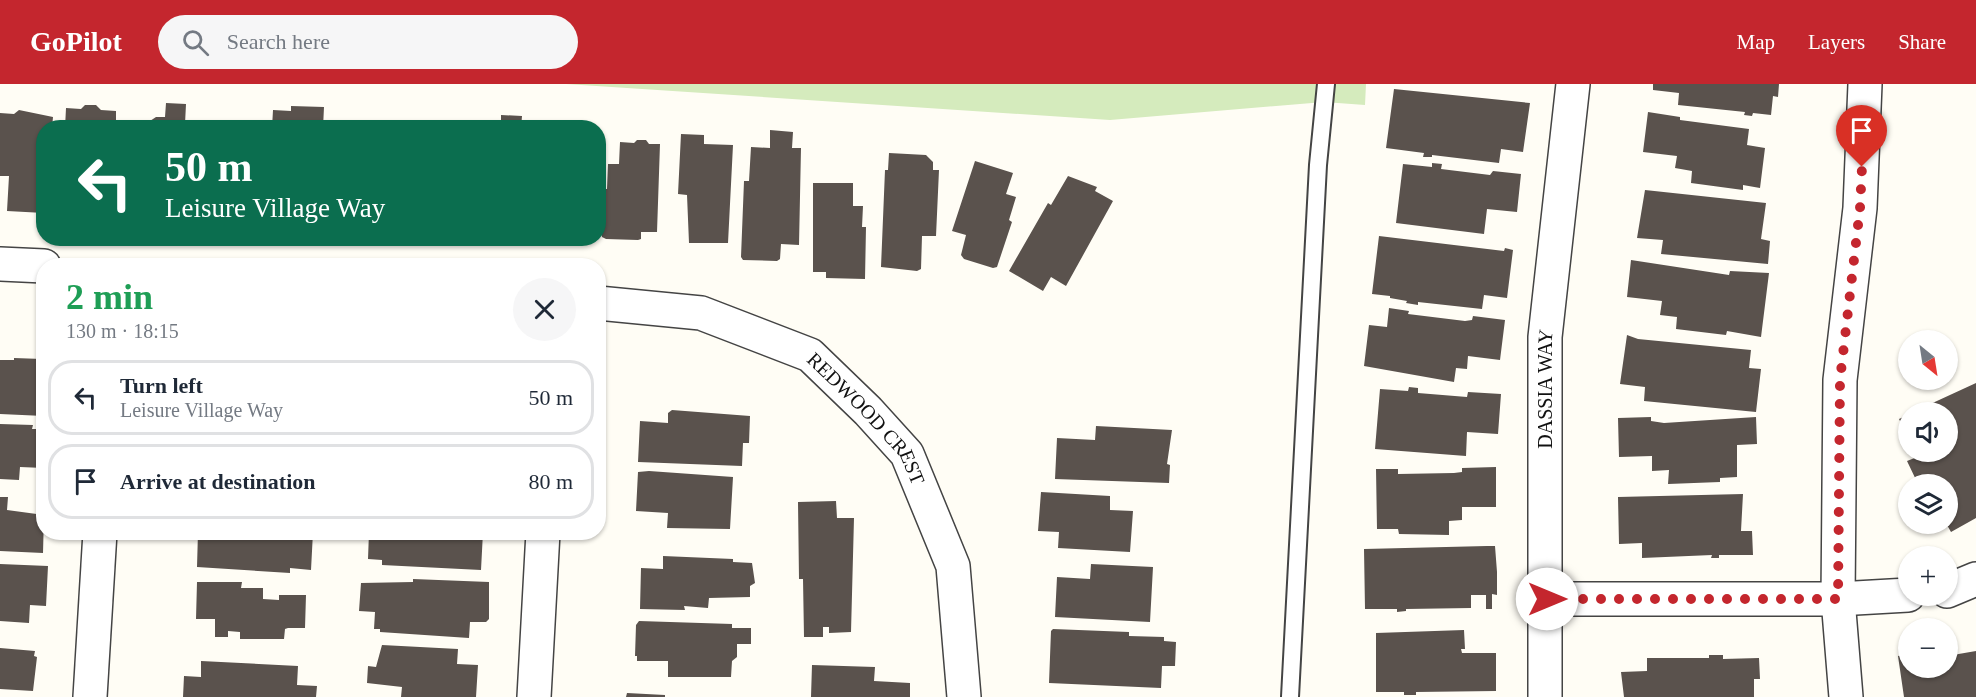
<!DOCTYPE html>
<html lang="en">
<head>
<meta charset="utf-8">
<style>
	body { margin:0; font-family:"Times New Roman",serif; background:#f6f6f7; color:#1f2937; height:100vh; display:flex; flex-direction:column; font-size:22px; white-space:nowrap }
	* { box-sizing:border-box; margin:0 }
	p { font-size:20px; color:#747a83 }
	.icon { flex:none; width:33px; height:33px; fill:none; stroke:currentColor; stroke-width:2; stroke-linecap:round; stroke-linejoin:round }
	.map { position:relative; flex:1; overflow:hidden }
	.side { position:absolute; left:36px; top:174px; width:570px; height:282px; display:flex; flex-direction:column; background:#fff; border-radius:24px; box-shadow:0 2px 4px #0004 }
	.side>* { flex:none }
	.hud { position:absolute; left:36px; top:36px; width:570px; height:126px; border-radius:24px; box-shadow:0 2px 4px #0004; background:#0b6e4f; color:#fff; overflow:hidden }
	.needle { width:39px; rotate:150deg }
	.tools { position:absolute; left:1898px; top:246px; display:grid; gap:12px }
	.tools a { display:grid; place-items:center; width:60px; height:60px; border-radius:50%; background:#fff; box-shadow:0 2px 4px #0004; font-size:30px }
	.pin { position:absolute; display:grid; place-items:center; width:51px; height:51px; color:#fff; margin:-62px -26px; border-radius:50% 50% 50% 0; rotate:-45deg; box-shadow:0 0 6px #0007 }
	.pin .icon { rotate:45deg }
	.me { position:absolute; width:66px; margin:-33px; rotate:90deg; stroke-linejoin:round; filter:drop-shadow(0 0 4px #0008) }
	.turn { display:flex; align-items:center; gap:21px; height:126px; padding:0 30px; font-size:27px }
	.turn .icon { width:78px; height:78px; stroke-width:2.5 }
	.turn b { display:block; font-size:42px; line-height:51px }
	.round { display:grid; place-items:center; flex:none; width:63px; height:63px; border-radius:32px; background:#f6f6f7 }
	.overview { display:flex; align-items:center; justify-content:space-between; height:102px; padding:0 30px }
	h1 { font-size:36px; font-weight:700; line-height:45px; color:#1e9e55 }
	ul { padding:0; list-style:none }
	li { display:flex; align-items:center; gap:18px; height:75px; margin:0 12px 9px; padding:0 18px; border:3px solid #e0e1e3; border-radius:24px }
	li div { flex:1 }
	li b { display:block; font-size:22px }
	li em { font-style:normal }
	header { display:flex; align-items:center; gap:36px; box-sizing:border-box; height:84px; padding:0 30px; background:#c4262e; color:#fff }
	header strong { font-size:28px }
	nav { display:flex; gap:33px; margin-inline-start:auto; font-size:21px }
	.search { width:420px; height:54px; background:#f6f6f7; display:flex; align-items:center; gap:15px; box-sizing:border-box; padding:0 21px; border-radius:33px; color:#747a83; font-size:22px }
	.map>svg:first-child { display:block }
	.green { fill:#d5ebbd }
	.building { fill:#5a524d }
	.lines { fill:none; stroke-linecap:round; stroke-linejoin:round }
	.service-casing { stroke:#444; stroke-width:20 }
	.minor-casing { stroke:#444; stroke-width:36 }
	.tertiary-casing { stroke:#444; stroke-width:36 }
	.service { stroke:#fff; stroke-width:16 }
	.minor { stroke:#fff; stroke-width:33 }
	.tertiary { stroke:#fff; stroke-width:33 }
	.route { stroke:#c4262e; stroke-width:10; stroke-dasharray:0 18 }
	.labels { text-anchor:middle; dominant-baseline:central; stroke-width:6; stroke-linejoin:round; paint-order:stroke }
	.street-label { font-size:20px; fill:#111; stroke:#fff }
</style>
</head>
<body>
<header>
<strong>GoPilot</strong>
<div class="search"><svg class="icon" aria-label="search" viewBox="0 0 24 24"><circle cx="10" cy="10" r="6"/><path d="M15 15l6 6"/></svg>Search here</div>
<nav><a>Map</a><a>Layers</a><a>Share</a></nav>
</header>
<div class="map">
<svg width="1976" height="613" viewBox="0 0 1976 613">
	<rect width="100%" height="100%" fill="#fffdf5"/>
	<polygon class="green" points="566,0 1366,0 1365,21 1324,18 1110,36"/>
	<g class="building">
		<polygon points="1653,0 1779,0 1778,13 1773,12 1771,31 1753,29 1752,32 1744,31 1745,28 1678,21 1679,9 1653,6"/>
		<polygon points="1394,5 1530,19 1523,68 1501,65 1499,79 1432,71 1432,73 1423,73 1424,69 1386,64"/>
		<polygon points="166,19 186,20 185,40 188,40 188,44 135,44 135,37 150,37 156,33 165,33"/>
		<polygon points="85,21 96,21 101,26 116,27 116,44 65,44 66,24 81,25"/>
		<polygon points="291,22 324,23 323,44 272,44 273,26 291,27"/>
		<polygon points="19,26 53,33 52,44 44,44 44,129 7,127 9,92 0,92 0,29 14,30"/>
		<polygon points="1648,28 1680,33 1680,36 1749,45 1747,61 1765,64 1760,104 1743,101 1743,106 1691,99 1692,87 1675,84 1677,72 1643,68"/>
		<polygon points="501,31 522,32 521,44 501,44"/>
		<polygon points="770,46 793,48 792,64 801,64 799,161 781,160 780,175 777,177 743,176 741,173 744,97 749,97 751,63 770,64"/>
		<polygon points="681,50 704,51 704,60 733,61 728,159 689,159 687,111 678,110"/>
		<polygon points="637,56 646,56 649,60 660,60 657,148 641,148 641,155 638,156 606,155 602,153 601,141 602,105 607,105 608,80 619,80 620,58 634,59"/>
		<polygon points="889,69 926,71 933,78 933,86 939,86 936,152 922,152 921,185 917,187 881,183 885,86 888,86"/>
		<polygon points="975,77 1013,89 1006,110 1016,113 1009,136 1012,138 997,183 993,184 964,175 961,171 966,151 952,147"/>
		<polygon points="1432,79 1442,80 1441,85 1490,91 1493,87 1521,90 1517,128 1487,125 1484,150 1396,139 1403,80 1432,83"/>
		<polygon points="1068,92 1097,103 1095,107 1113,117 1066,202 1051,193 1043,207 1009,187 1048,119 1051,121"/>
		<polygon points="813,99 853,99 853,122 863,122 862,143 866,143 865,195 826,194 826,188 813,188"/>
		<polygon points="1645,106 1766,119 1761,155 1770,157 1768,180 1661,170 1663,156 1637,154"/>
		<polygon points="1379,152 1504,167 1505,164 1513,166 1507,214 1484,211 1482,225 1418,218 1418,221 1406,219 1407,217 1390,214 1390,212 1372,210"/>
		<polygon points="1631,176 1729,191 1730,187 1769,189 1761,253 1727,247 1726,251 1676,245 1677,233 1660,231 1662,217 1627,213"/>
		<polygon points="1389,224 1409,227 1408,230 1465,237 1472,236 1473,232 1505,236 1500,276 1468,272 1467,285 1456,284 1454,298 1364,282 1369,241 1387,243"/>
		<polygon points="1627,251 1638,255 1751,266 1749,284 1761,285 1756,328 1644,317 1645,303 1620,300"/>
		<polygon points="14,274 42,275 44,332 0,330 0,276 14,276"/>
		<polygon points="1976,299 1976,434 1951,448 1947,441 1947,400 1918,400 1907,377 1917,373 1915,368 1947,368 1947,328 1913,328"/>
		<polygon points="1409,303 1418,304 1418,309 1467,313 1468,308 1501,310 1498,350 1467,348 1466,372 1375,365 1380,305 1408,307"/>
		<polygon points="672,326 750,332 749,359 743,359 742,382 638,378 640,337 668,339 668,329"/>
		<polygon points="1908,331 1908,353 1899,335"/>
		<polygon points="1651,333 1651,337 1664,339 1756,333 1757,360 1737,361 1737,393 1720,394 1720,398 1668,400 1669,386 1652,387 1652,372 1619,373 1618,334"/>
		<polygon points="0,340 33,341 32,345 44,345 44,384 20,383 19,396 0,395"/>
		<polygon points="1096,342 1172,346 1167,380 1170,381 1169,399 1055,395 1057,354 1095,356"/>
		<polygon points="1496,383 1496,423 1462,423 1462,436 1449,437 1449,451 1399,450 1398,445 1377,445 1376,385 1398,385 1398,390 1454,389 1462,388 1462,384"/>
		<polygon points="649,387 733,393 730,445 667,444 668,429 636,427 638,388"/>
		<polygon points="1041,408 1110,412 1110,426 1133,427 1130,468 1058,464 1059,448 1038,447"/>
		<polygon points="1743,410 1741,447 1752,447 1753,471 1719,471 1719,474 1711,474 1712,471 1642,474 1642,459 1619,460 1618,413"/>
		<polygon points="0,413 8,413 7,426 44,431 43,469 0,467"/>
		<polygon points="836,417 837,434 854,434 851,548 829,549 829,543 823,543 823,553 804,553 803,495 799,495 798,418"/>
		<polygon points="198,448 313,448 311,486 290,484 290,489 197,483"/>
		<polygon points="369,448 483,448 481,486 382,481 382,476 368,475"/>
		<polygon points="1487,462 1495,462 1497,488 1497,511 1492,510 1492,525 1486,525 1486,511 1471,511 1471,524 1406,525 1406,527 1397,528 1397,525 1365,525 1364,465"/>
		<polygon points="663,472 733,475 733,478 752,479 755,499 750,502 750,513 709,514 708,524 684,522 685,526 640,525 641,484 663,485"/>
		<polygon points="0,480 48,482 46,522 30,521 29,539 0,537"/>
		<polygon points="1091,480 1153,483 1150,538 1055,533 1057,493 1090,495"/>
		<polygon points="413,495 489,498 489,535 486,538 470,538 469,554 380,548 380,545 374,545 375,528 359,527 361,499 413,498"/>
		<polygon points="197,498 242,498 241,504 263,504 263,515 279,516 279,511 306,511 305,544 288,544 285,545 284,555 240,555 240,548 228,547 228,553 215,553 215,535 196,535"/>
		<polygon points="639,537 732,540 732,544 751,544 751,560 737,560 737,573 732,577 731,593 668,593 668,577 637,577 637,572 635,572 636,541"/>
		<polygon points="1053,545 1129,548 1129,552 1164,553 1164,557 1176,558 1175,582 1162,582 1161,604 1049,599 1051,547"/>
		<polygon points="1464,546 1465,565 1461,565 1462,569 1496,569 1496,607 1416,608 1416,611 1404,611 1404,608 1376,608 1376,549"/>
		<polygon points="382,561 458,565 457,580 478,581 476,613 401,613 402,603 367,599 368,582 376,583"/>
		<polygon points="0,564 35,567 34,572 37,573 33,607 0,605"/>
		<polygon points="1976,567 1976,613 1904,613 1898,572 1908,570 1908,584 1947,584 1947,572"/>
		<polygon points="1709,571 1723,571 1723,575 1759,574 1760,595 1754,595 1754,613 1624,613 1621,588 1647,587 1647,574 1709,574"/>
		<polygon points="201,577 298,582 297,601 317,602 316,613 183,613 184,592 201,593"/>
		<polygon points="812,581 875,583 874,597 910,599 910,613 811,613"/>
		<polygon points="627,609 665,611 665,613 626,613"/>
	</g>
	<g class="lines">
		<defs>
			<polyline id="service" points="1290,613 1318,81 1326,0"/>
			<g id="minor">
				<polyline points="0,180 44,182"/>
				<path id="s1" d="M598 219 701 229 810 271 868 327 907 370 953 482 964 613"/>
				<polyline points="1947,507 1976,495"/>
				<polyline points="1547,515 1838,515 1908,511"/>
				<polyline points="90,613 100,448"/>
				<polyline points="534,613 543,448"/>
				<path id="s2" d="M1545 613V253L1573 0"/>
			</g>
			<polyline id="tertiary" points="1846,613 1838,515 1840,296 1860,124 1865,0"/>
		</defs>
		<use href="#service" class="service-casing"/>
		<use href="#minor" class="minor-casing"/>
		<use href="#tertiary" class="tertiary-casing"/>
		<use href="#service" class="service"/>
		<use href="#minor" class="minor"/>
		<use href="#tertiary" class="tertiary"/>
	</g>
	<g class="lines">
		<polyline class="route" points="1547,515 1838,515 1840,296 1860,124 1862,83"/>
	</g>
	<g class="labels">
		<g class="street-label">
			<text stroke="none"><textPath href="#s2" startOffset="308">DASSIA WAY</textPath></text>
			<text stroke="none"><textPath href="#s1" startOffset="306">REDWOOD CREST</textPath></text>
		</g>
	</g>
</svg>
<div class="tools">
<a><svg class="needle" viewBox="-14 -14 28 28"><path d="M0-13l5 13h-10z" fill="#e53935"/><path d="M0 13l5-13h-10z" fill="#747a83"/></svg></a>
<a><svg class="icon" aria-label="sound" viewBox="0 0 24 24"><path d="M4 9h4l5-4v14l-5-4H4zM17 9q2 3 0 6"/></svg></a>
<a><svg class="icon" aria-label="layers" viewBox="0 0 24 24"><path d="M12 4l9 5-9 5-9-5zM3 14l9 5 9-5"/></svg></a>
<a>+</a>
<a>−</a>
</div>
<div class="pin" style="left:1862px;top:83px;background:#d93025"><svg class="icon" aria-label="arrive" viewBox="0 0 24 24"><path d="M6 21V4h12l-3 4 3 4H6"/></svg></div>
<svg class="me" style="left:1547px;top:515px" viewBox="-20 -20 40 40"><circle r="19" fill="#fff"/><path d="M0-13L10 11 0 6-10 11z" fill="#c4262e"/></svg>
<div class="hud">
<div class="turn"><svg class="icon" aria-label="left" viewBox="0 0 24 24"><path d="M17 20v-9H6M10 6l-5 5 5 5"/></svg><div><b>50 m</b>Leisure Village Way</div></div>
</div>
<section class="side">
<div class="overview"><div><h1>2 min</h1><p>130 m · 18:15</p></div><a class="round"><svg class="icon" aria-label="close" viewBox="0 0 24 24"><path d="M6 6l12 12M18 6L6 18"/></svg></a></div>
<ul>
<li><svg class="icon" aria-label="left" viewBox="0 0 24 24"><path d="M17 20v-9H6M10 6l-5 5 5 5"/></svg><div><b>Turn left</b><p>Leisure Village Way</p></div><em>50 m</em></li>
<li><svg class="icon" aria-label="arrive" viewBox="0 0 24 24"><path d="M6 21V4h12l-3 4 3 4H6"/></svg><div><b>Arrive at destination</b></div><em>80 m</em></li>
</ul>
</section>
</div>
</body>
</html>
